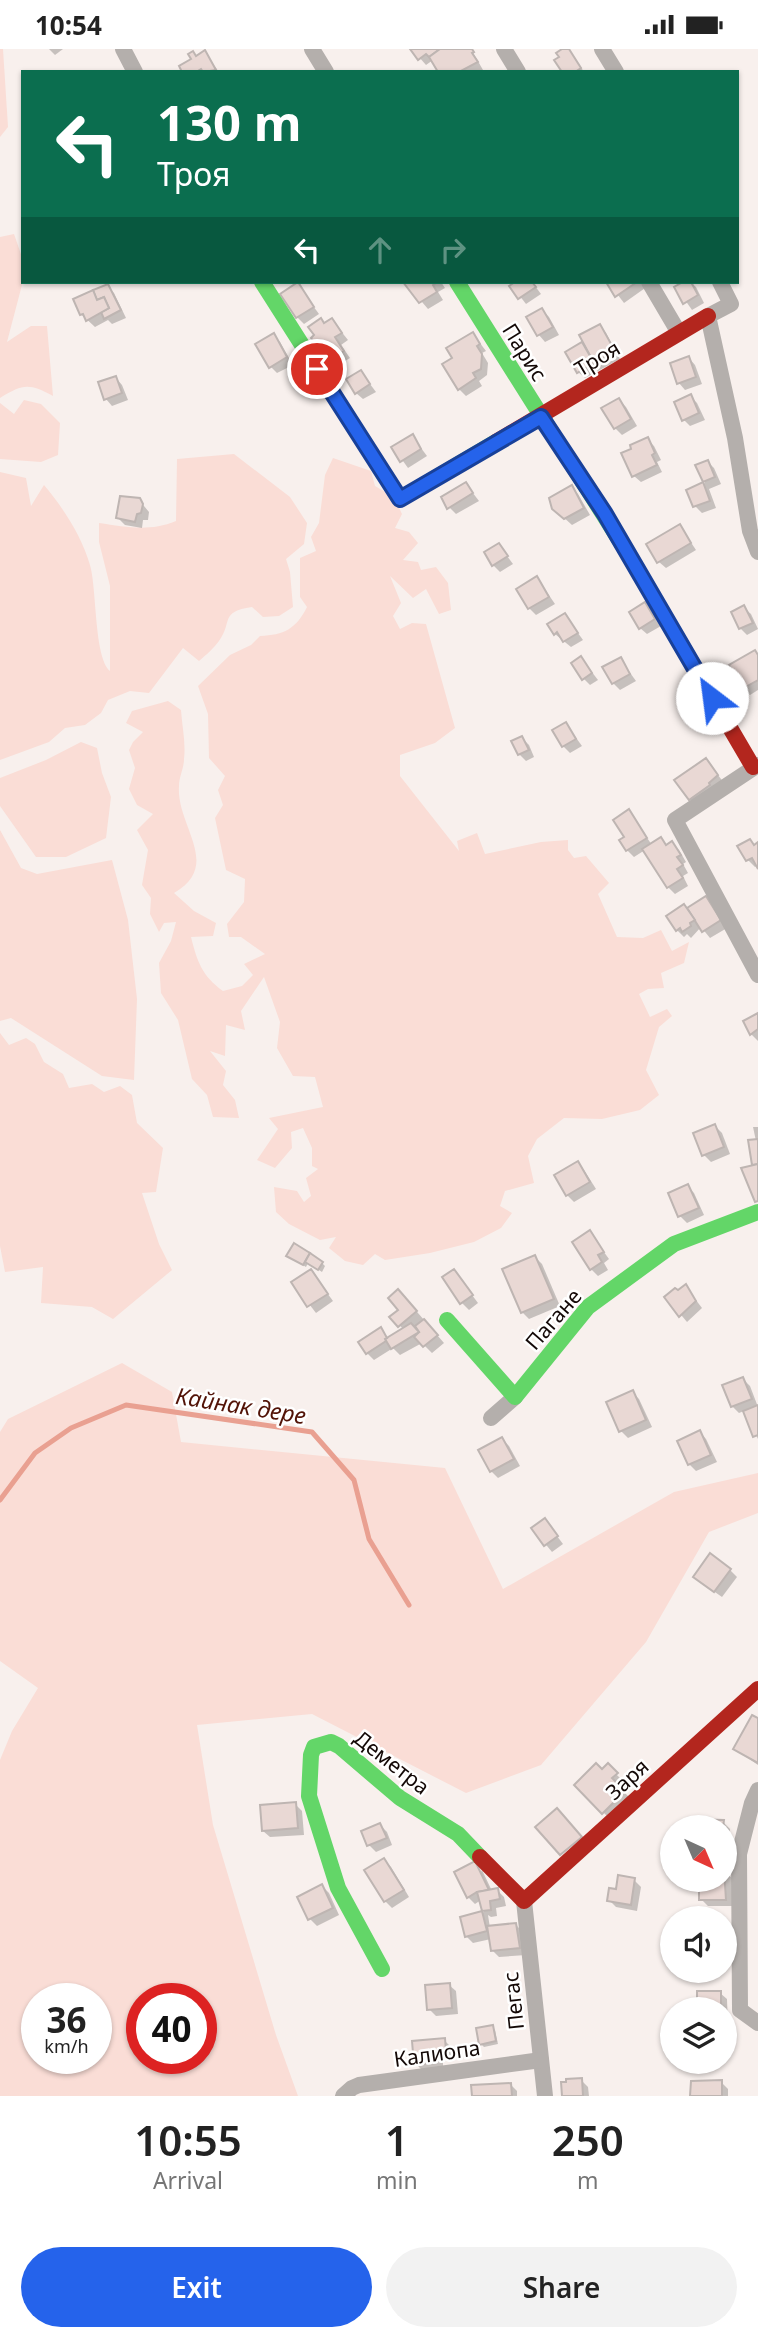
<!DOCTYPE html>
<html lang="en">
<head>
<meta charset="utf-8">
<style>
	body { margin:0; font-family:"Noto Sans",sans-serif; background:#f2f2f2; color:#222; height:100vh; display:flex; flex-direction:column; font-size:26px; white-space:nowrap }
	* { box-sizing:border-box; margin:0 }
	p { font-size:23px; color:#767676 }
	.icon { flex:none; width:38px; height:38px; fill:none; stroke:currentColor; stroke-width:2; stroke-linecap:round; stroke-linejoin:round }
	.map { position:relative; height:2047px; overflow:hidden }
	.panel { display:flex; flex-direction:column; background:#fff; flex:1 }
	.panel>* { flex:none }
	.hud { position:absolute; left:21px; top:21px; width:718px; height:214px; border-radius:0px; box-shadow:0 2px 5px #0004; background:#0b6e4f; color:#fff; overflow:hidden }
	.needle { width:46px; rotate:136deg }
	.buttons { position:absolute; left:660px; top:1766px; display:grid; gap:14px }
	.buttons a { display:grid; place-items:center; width:77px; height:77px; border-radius:50%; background:#fff; box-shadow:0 2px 5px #0004; font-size:35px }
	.speed { position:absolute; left:21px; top:1934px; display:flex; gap:14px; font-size:35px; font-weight:700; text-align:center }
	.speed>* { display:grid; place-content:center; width:91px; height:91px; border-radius:50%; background:#fff; box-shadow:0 2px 5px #0004; line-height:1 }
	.speed small { font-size:18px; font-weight:400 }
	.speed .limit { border:10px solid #d22; background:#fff; color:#111 }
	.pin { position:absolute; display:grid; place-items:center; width:60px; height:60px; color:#fff; margin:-30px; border:4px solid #fff; border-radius:50%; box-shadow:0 2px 7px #0007 }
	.me { position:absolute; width:77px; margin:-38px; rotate:330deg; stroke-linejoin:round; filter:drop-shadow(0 0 5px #0008) }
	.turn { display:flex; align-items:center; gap:24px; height:147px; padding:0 21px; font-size:32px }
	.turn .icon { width:91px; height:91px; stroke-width:2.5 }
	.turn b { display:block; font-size:49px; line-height:60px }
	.lanes { display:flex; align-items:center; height:66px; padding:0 21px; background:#0003; justify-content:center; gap:35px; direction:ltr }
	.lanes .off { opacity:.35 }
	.eta { display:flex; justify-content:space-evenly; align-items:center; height:119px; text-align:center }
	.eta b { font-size:42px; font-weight:600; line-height:49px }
	.primary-button { display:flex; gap:14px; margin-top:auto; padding:14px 21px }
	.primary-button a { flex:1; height:80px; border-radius:42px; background:#2563eb; color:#fff; font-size:28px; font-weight:600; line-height:80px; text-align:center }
	.primary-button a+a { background:#f2f2f2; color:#222 }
	.status { display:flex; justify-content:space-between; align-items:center; height:49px; padding:0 35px; background:#fff; direction:ltr }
	.status svg { height:19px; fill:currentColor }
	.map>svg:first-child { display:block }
	.green { fill:#faddd6; fill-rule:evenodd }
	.shadow { fill:#0003 }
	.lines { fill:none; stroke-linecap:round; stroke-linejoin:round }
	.stream { stroke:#e9a091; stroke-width:5 }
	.building { fill:#e9d8d4; stroke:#beb5b2; stroke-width:2 }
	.street { stroke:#b4afac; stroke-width:16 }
	.fast { stroke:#63d668; stroke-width:16 }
	.jam { stroke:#b3261e; stroke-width:16 }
	.route-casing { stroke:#184099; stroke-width:18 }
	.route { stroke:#2563eb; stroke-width:12 }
	.labels { text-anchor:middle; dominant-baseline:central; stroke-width:5; stroke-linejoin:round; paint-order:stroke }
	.street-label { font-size:21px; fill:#130806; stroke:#fff }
	.water-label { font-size:23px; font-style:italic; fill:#521307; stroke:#fff }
</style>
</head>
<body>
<div class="status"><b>10:54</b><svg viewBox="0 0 49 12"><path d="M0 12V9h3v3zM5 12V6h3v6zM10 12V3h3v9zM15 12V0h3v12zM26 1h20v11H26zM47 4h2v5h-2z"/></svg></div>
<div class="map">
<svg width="758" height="2047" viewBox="0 0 758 2047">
	<rect width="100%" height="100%" fill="#f8f0ed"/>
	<g class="green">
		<polygon points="0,0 3,0 8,78 0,88"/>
		<path d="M14 185 23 211V232L7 293 31 277H47L53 347C29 334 23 335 0 349V188Z"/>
		<polygon points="24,351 41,355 60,374 58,406 41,413 0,410 0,354 14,365"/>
		<path d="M234 405 290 448 307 474 304 495 286 510 290 523 293 558 279 567 263 568 252 558C219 563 233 573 219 592 214 599 206 606 199 612L183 599 149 644 130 642 108 651 101 664 85 676 65 679 49 693 0 711V423L26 429 31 457 44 436C64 460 81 486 90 516 97 540 94 608 110 622V537L99 493V474C127 478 149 483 176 472L177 410Z"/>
		<path d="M333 409 371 422 375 437 394 448 402 465 395 479 409 483 418 494 403 511 418 513 421 521 436 518 448 534 451 561 439 565 426 540 413 549 390 527 401 554 393 567 400 580 412 574 426 575 455 679 435 694 400 706V727L459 802 457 792 477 784 485 805 541 793 568 791V801L574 809 586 807 609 834 598 845 617 888 643 889 661 881 672 902 689 893 684 914 661 924 664 939 648 940 639 945 650 968 667 960 672 967 659 978 646 1021 659 1046 640 1061 602 1070 564 1069 537 1090 528 1107 534 1134 505 1142 500 1157 512 1164 501 1179 474 1193 430 1204 385 1211 375 1205 363 1216 345 1212 329 1199 336 1188 320 1191 289 1175 276 1163 274 1138 297 1142 304 1153 311 1147 306 1129 318 1120 312 1117V1099L303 1079 291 1083 292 1099 275 1119 257 1111 278 1080 269 1069 323 1058 315 1028 293 1027 277 999 280 973 264 928 241 962 245 981 226 976 225 1007 210 1002 226 1022 223 1036 235 1051 239 1069 213 1068 207 1046 192 1030 178 971 161 944 159 914 171 892 176 873 164 874 159 883 150 865 151 849 142 836 148 801 137 781 153 765 137 756 129 740 135 719 129 701 133 693 143 683 126 674 132 662 168 652 181 661C182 677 186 694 184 710 184 719 179 728 179 737 176 777 223 816 174 844L194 862 216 874 213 887 191 888C197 912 202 927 223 942L242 937 253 926 244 915 265 905 241 888H229L227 875 244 853 245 830 226 821 215 769 223 756 218 741 225 727 209 709 208 665 198 637 230 606 251 596 260 587C284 586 296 580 307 558L300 548V509L316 502 311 488 319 474 325 426Z"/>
		<polygon points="81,693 97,699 102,724 111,748 106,789 66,808 36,808 0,757 0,729 46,711"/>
		<polygon points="0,781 21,819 37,825 112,811 128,871 137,950 134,1031 102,1027 11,969 0,972"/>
		<polygon points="0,984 9,996 26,989 35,995 44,1013 63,1025 69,1039 92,1035 104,1043 120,1037 132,1046 137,1074 163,1099 156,1143 142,1144 159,1195 172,1221 113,1270 92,1258 41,1254 43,1218 5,1223 0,1197"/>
		<path d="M122 1314 172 1343 181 1393 445 1419 503 1540 674 1443 758 1424V1464L709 1483 646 1593 541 1716 466 1744 312 1665 197 1676 213 1776 276 1986 298 2047H0V1711L12 1682 38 1639 0 1612V1383L8 1370ZM37 1950H96V2009H37ZM142 1950H201V2009H142Z"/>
	</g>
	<g class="shadow">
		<polygon points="49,0 63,0 55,6"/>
		<polygon points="412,0 471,0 483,21 479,23 441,23 433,11 426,16"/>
		<polygon points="565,0 573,6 584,23 564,23"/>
		<polygon points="205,4 219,23 185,23 197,8"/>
		<polygon points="405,233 441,233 445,239 438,243 443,251 428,260"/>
		<polygon points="519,233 532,233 541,245 526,255 512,237"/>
		<polygon points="608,233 646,233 648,237 624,254"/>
		<polygon points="686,233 690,233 696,238 704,254 692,261 676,238"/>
		<polygon points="297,235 319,265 304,275 297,268"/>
		<polygon points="107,237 114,244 126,269 112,275 108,271 95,278 81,265"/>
		<polygon points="542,261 549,268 559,286 545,293 539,286"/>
		<polygon points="332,271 348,291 341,296 350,309 337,317 324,305 325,276"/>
		<polygon points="599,277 606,284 620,310 585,329 578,323 568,303 585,293"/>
		<polygon points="473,285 486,302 482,304 488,314 487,326 479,332 482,337 466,347 459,340 454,310"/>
		<polygon points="273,287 280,293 293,316 277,324 270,317"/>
		<polygon points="689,309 695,316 702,335 685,341 679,334"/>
		<polygon points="361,323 376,343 363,350 356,344"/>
		<polygon points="116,329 122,336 128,351 112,357 106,350"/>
		<polygon points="690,347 697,354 705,371 690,377 684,371"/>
		<polygon points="619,351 626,358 637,377 622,386 615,379"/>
		<polygon points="412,387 427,407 408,419 393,398"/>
		<polygon points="647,390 654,397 661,411 657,413 662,423 641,433 634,427"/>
		<polygon points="708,413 714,419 721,435 709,440 716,459 702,464 695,457 688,441 705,434 698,417"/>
		<polygon points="466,435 479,452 456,465 449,458"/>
		<polygon points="571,439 578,445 590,466 572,476 561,466"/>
		<polygon points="139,451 149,463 148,471 143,471 142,479 125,476 118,469"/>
		<polygon points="680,477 696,501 666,519 659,513"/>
		<polygon points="499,496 513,515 500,523 493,516"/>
		<polygon points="537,529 555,555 536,566 529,559"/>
		<polygon points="744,559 751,565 758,580 747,586 740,579"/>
		<polygon points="652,563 661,577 647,585 640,579"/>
		<polygon points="565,566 583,591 571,598 555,585 550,576"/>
		<polygon points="758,607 758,641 750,646 743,639"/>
		<polygon points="581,609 598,631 590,636 583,629"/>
		<polygon points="620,610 636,632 620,641 613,634"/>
		<polygon points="566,675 582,697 570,704 563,697"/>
		<polygon points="522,689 529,696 534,708 526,712 519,705"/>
		<polygon points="712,718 724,734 697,757 690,750"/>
		<polygon points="629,763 652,796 661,790 668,797 672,794 679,801 686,813 683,815 688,824 683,827 688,837 675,845 668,838 645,801 634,808 627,801"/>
		<polygon points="758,795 758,816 755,818 748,811"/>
		<polygon points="706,849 727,879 710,889 701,878 691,889 687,885 684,888 677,881 688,861"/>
		<polygon points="758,966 758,992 751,985 745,972"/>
		<polygon points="715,1077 722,1084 730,1105 711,1113 704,1106"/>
		<polygon points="753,1078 758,1078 758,1154 750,1093 756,1092"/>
		<polygon points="578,1114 584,1121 596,1140 574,1153 567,1146"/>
		<polygon points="687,1137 694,1144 704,1166 687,1174 680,1167"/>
		<polygon points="590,1184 609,1210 604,1214 608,1221 598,1227 591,1220"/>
		<polygon points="295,1197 322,1214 325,1217 322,1223 308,1214 306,1218 291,1209"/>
		<polygon points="535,1208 542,1215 560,1257 529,1270 522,1263"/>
		<polygon points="311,1222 333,1252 316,1264 293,1234"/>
		<polygon points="454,1222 478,1254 469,1261 462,1254"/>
		<polygon points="686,1238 702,1259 687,1273 667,1249"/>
		<polygon points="405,1249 444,1294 432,1304 422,1294 400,1306 393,1299 374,1311 367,1304 381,1281 389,1290 404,1281 392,1268 400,1261"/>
		<polygon points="743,1330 750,1337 758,1358 758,1390 744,1362 739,1364 732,1357"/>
		<polygon points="632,1343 639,1350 652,1378 628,1389 621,1382"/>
		<polygon points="700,1383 706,1390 717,1413 696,1422 689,1415"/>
		<polygon points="502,1390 509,1397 520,1417 498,1429 491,1422 480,1402"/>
		<polygon points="545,1471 563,1495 552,1503 533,1480"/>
		<polygon points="730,1521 737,1528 722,1548 702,1534"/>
		<polygon points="758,1671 758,1716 735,1700"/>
		<polygon points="608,1717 623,1732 618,1737 631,1750 610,1770 576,1736"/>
		<polygon points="295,1755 302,1762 304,1786 270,1788 263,1782"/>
		<polygon points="723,1773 730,1780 728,1811 724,1811 724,1778 689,1778"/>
		<polygon points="380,1776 387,1783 392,1796 376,1803 369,1796"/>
		<polygon points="384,1811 391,1818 409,1848 392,1859 385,1852"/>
		<polygon points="482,1821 492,1842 497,1841 504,1848 506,1857 496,1859 497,1867 491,1868 488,1866 490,1879 516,1876 523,1883 526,1906 499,1908 492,1901 491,1890 473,1894 466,1887 462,1869 484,1863 481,1851 475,1855 468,1848"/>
		<polygon points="724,1822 732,1829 732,1857 708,1857 701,1850 724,1830"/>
		<polygon points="634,1831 641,1838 637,1862 616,1858 609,1851"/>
		<polygon points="322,1837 329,1844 339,1866 317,1877 310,1870"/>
		<polygon points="724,1876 727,1879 728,1898 724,1898"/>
		<polygon points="449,1936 456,1942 458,1965 436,1967 429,1960"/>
		<polygon points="720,1944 727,1950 728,1979 724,1979 724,1960 699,1960"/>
		<polygon points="492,1978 495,1981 498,1995 484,1998 481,1995"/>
		<polygon points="444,1991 451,1998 452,2010 443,2011 443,2020 423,2022 416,2015"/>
		<polygon points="698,2012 713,2012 714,2018 704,2019"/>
		<polygon points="581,2031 588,2038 589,2047 563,2047"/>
		<polygon points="721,2033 728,2040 728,2047 691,2047"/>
		<polygon points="510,2035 517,2042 517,2047 473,2047"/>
	</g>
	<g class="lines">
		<polyline class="stream" points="0,1451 35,1404 71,1379 126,1356 312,1383 354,1431 369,1490 409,1556"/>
	</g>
	<g class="building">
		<polygon points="410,0 440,0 429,8 426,5 418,11"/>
		<polygon points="440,0 472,0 474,3 472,4 478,13 459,23 438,23 429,8"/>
		<polygon points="562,0 569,0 581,19 575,23 562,23 554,11 559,8 556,4"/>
		<polygon points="205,1 216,21 203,23 201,20 196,23 182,23 179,17 191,10 188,5 193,2 196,7"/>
		<polygon points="298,233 314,258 296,269 280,245"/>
		<polygon points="403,233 438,233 433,236 437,243 419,254"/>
		<polygon points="515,233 532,233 536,238 518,250 509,237"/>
		<polygon points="606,233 637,233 615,248"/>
		<polygon points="683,233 691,233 698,246 683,255 674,238"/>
		<polygon points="108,235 121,261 104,270 101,263 109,259 104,248 97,251 93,241"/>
		<polygon points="93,241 97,251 104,248 109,259 86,272 83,265 80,266 73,250"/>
		<polygon points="542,259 553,278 537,287 526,268"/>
		<polygon points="321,269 324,274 332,269 342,284 335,288 344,302 329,312 325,305 322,306 311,289 314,286 308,278"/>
		<polygon points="600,275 615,302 594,314 579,286"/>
		<polygon points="473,283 480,295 477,297 482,305 481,320 473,324 476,329 458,341 442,315 452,309 446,299"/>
		<polygon points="274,284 287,308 269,319 255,295"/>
		<polygon points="582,293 594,314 577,324 565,303"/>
		<polygon points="689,307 696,328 677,335 670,314"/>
		<polygon points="361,321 370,335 355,345 346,330"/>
		<polygon points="116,327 122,344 104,351 98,333"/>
		<polygon points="691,345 699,364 682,372 674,353"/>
		<polygon points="619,349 631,370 614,380 601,359"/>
		<polygon points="413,385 421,400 400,413 391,398"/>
		<polygon points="648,388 655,404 652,406 657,416 632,428 621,404 631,400 630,396"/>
		<polygon points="708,411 715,428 703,433 695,416"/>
		<polygon points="466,433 473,444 447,460 441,448"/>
		<polygon points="703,433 710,452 693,458 686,441"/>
		<polygon points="572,436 584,459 564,470 552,460 549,449"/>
		<polygon points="120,447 140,449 143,455 141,464 137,465 135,473 116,469"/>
		<polygon points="680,475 691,494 657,514 646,495"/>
		<polygon points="499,494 508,507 492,517 484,503"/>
		<polygon points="537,527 549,548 528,560 516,540"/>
		<polygon points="645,553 655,570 639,580 629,563"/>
		<polygon points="744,556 753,574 739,580 731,563"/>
		<polygon points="565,564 578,584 563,593 557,583 554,586 547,575"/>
		<polygon points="755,601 758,606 758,631 742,640 729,616"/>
		<polygon points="581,607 592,624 582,631 571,614"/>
		<polygon points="621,608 630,625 612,635 602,618"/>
		<polygon points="566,673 576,690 562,698 552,681"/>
		<polygon points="522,687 529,701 518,706 511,692"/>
		<polygon points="706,709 718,726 709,734 710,736 689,751 674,731"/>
		<polygon points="629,760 647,789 626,802 619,791 624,788 613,771"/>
		<polygon points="661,788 666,796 672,792 681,806 677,808 683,816 677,820 683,829 667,839 642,800"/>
		<polygon points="750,790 754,796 758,793 758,820 752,809 746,812 737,797"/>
		<polygon points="706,847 721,871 702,883 687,859"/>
		<polygon points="684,855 695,871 690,874 691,877 682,883 680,879 676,882 666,867"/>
		<polygon points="758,964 758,980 750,986 743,972"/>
		<polygon points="715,1075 724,1098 702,1107 693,1084"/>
		<polygon points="758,1090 758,1115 752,1116 748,1091"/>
		<polygon points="578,1112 590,1133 566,1147 554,1126"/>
		<polygon points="758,1115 758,1152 755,1153 741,1119"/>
		<polygon points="688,1135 699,1159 678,1168 668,1144"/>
		<polygon points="590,1181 604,1203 598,1206 602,1213 590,1221 572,1193"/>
		<polygon points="294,1194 310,1204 303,1216 286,1207"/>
		<polygon points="310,1204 323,1213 318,1221 305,1213"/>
		<polygon points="535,1206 554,1250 521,1264 502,1220"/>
		<polygon points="311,1220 328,1245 307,1258 291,1233"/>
		<polygon points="454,1220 473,1246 460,1255 442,1228"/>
		<polygon points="686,1235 696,1252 679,1268 664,1248 675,1239 678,1241"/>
		<polygon points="398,1240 417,1262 398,1278 389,1268 398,1261 388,1249"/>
		<polygon points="424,1270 438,1286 423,1298 414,1288 419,1283 415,1277"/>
		<polygon points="411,1274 419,1283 391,1300 385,1290"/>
		<polygon points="381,1278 387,1289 385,1290 386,1292 366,1305 358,1293"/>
		<polygon points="743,1328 752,1350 731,1358 722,1336"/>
		<polygon points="633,1341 646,1371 619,1383 606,1353"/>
		<polygon points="758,1356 758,1386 753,1388 743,1362"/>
		<polygon points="700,1381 711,1406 688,1416 677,1392"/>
		<polygon points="502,1388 514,1410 490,1423 478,1401"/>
		<polygon points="545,1469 558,1487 544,1497 531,1479"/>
		<polygon points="710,1504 731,1520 714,1543 693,1528"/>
		<polygon points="752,1666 758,1669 758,1714 733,1700"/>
		<polygon points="596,1714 602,1720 608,1714 618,1724 612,1729 625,1742 602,1765 574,1736"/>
		<polygon points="296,1753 298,1779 262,1782 260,1756"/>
		<polygon points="557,1759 582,1788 560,1806 535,1778"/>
		<polygon points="687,1770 724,1771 723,1778 687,1778"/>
		<polygon points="380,1774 387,1789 367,1797 361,1782"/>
		<polygon points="384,1809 404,1841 384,1853 364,1821"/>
		<polygon points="475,1812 489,1841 477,1843 467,1849 454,1823"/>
		<polygon points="724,1820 726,1851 699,1851 699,1830 724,1830"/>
		<polygon points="618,1826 635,1829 631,1856 607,1852 609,1839 616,1840"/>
		<polygon points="322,1835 333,1859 308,1871 297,1848"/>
		<polygon points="498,1839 500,1850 490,1852 491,1861 482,1862 477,1843"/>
		<polygon points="482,1862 487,1882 465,1888 460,1868"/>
		<polygon points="516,1874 520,1899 491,1902 487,1877"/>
		<polygon points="450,1934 452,1959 427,1961 425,1936"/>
		<rect x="697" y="1942" width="24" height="18"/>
		<polygon points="493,1976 496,1992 479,1996 476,1979"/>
		<polygon points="445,1989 446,2003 436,2004 437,2014 414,2016 412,1992"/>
		<polygon points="582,2029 583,2047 562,2047 561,2033 566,2033 566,2030"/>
		<polygon points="722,2031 722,2047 690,2047 691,2032"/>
		<polygon points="511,2034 512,2047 472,2047 471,2036"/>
	</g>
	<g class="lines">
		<g class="street">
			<polyline points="123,0 135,23"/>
			<polyline points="312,0 326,23"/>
			<polyline points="504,0 518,23"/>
			<polyline points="602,0 616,23"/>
			<polyline points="649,233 679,284"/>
			<polyline points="720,233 731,255 708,267 735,389 750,482 758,503"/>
			<polyline points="758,716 675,771 758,926"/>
			<polyline points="491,1369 515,1348"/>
			<polyline points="758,1741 752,1754 739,1805 740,1961 758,1974"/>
			<polyline points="524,1852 545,2047"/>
			<polyline points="343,2047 352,2039 359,2036 541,2011"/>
		</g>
		<g class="fast">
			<polyline points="262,233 400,450 496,393"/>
			<polyline points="457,233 627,503"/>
			<polyline points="447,1271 515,1348 588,1258 674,1195 758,1163"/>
			<polyline points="382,1920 338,1839 309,1747 311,1706 314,1698 331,1693 339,1697 400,1749 458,1785 480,1808"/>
		</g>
		<g class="jam">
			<polyline points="496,393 708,267"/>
			<polyline points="627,503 753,718"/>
			<polyline points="480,1808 524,1852 758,1640"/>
		</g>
	</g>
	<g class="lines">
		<defs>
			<polyline id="route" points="317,320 400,450 541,368 605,465 712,649"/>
		</defs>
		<use href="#route" class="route-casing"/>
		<use href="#route" class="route"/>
	</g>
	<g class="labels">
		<g class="street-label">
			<text transform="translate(525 303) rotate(58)">Парис</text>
			<text transform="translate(597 309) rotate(-31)">Троя</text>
			<text transform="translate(553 1270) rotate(-49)">Пагане</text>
			<text transform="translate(392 1713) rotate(38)">Деметра</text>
			<text transform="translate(627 1730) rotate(-42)">Заря</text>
			<text transform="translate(513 1952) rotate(-96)">Пегас</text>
			<text transform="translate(437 2004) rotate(-8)">Калиопа</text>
		</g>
		<g class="water-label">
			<text transform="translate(241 1356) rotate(9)">Кайнак дере</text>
		</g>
	</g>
</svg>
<div class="buttons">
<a><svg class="needle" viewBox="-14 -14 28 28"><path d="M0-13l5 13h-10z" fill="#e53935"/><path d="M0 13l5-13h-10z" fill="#767676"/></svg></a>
<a><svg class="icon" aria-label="sound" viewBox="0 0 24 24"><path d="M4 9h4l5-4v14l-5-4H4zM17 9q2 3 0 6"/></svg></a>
<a><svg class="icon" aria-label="layers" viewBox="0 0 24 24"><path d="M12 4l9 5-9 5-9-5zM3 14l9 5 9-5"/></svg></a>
</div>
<div class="speed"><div>36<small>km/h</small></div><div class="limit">40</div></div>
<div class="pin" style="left:317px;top:320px;background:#d93025"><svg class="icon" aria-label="arrive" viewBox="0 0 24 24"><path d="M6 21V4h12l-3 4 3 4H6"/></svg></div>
<svg class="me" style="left:712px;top:649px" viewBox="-20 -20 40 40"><circle r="19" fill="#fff"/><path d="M0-13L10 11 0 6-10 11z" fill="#2563eb"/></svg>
<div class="hud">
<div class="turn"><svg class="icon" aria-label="left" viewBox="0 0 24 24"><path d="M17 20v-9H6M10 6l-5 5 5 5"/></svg><div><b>130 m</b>Троя</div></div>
<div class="lanes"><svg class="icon" aria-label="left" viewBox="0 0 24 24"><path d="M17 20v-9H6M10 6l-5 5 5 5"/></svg><svg class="icon off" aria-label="ahead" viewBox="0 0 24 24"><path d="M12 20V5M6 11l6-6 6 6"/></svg><svg class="icon off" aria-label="right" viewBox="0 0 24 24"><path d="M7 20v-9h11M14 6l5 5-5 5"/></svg></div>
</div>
</div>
<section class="panel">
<div class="eta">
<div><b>10:55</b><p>Arrival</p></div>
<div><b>1</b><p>min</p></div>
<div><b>250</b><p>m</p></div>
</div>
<div class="primary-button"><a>Exit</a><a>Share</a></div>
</section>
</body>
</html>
